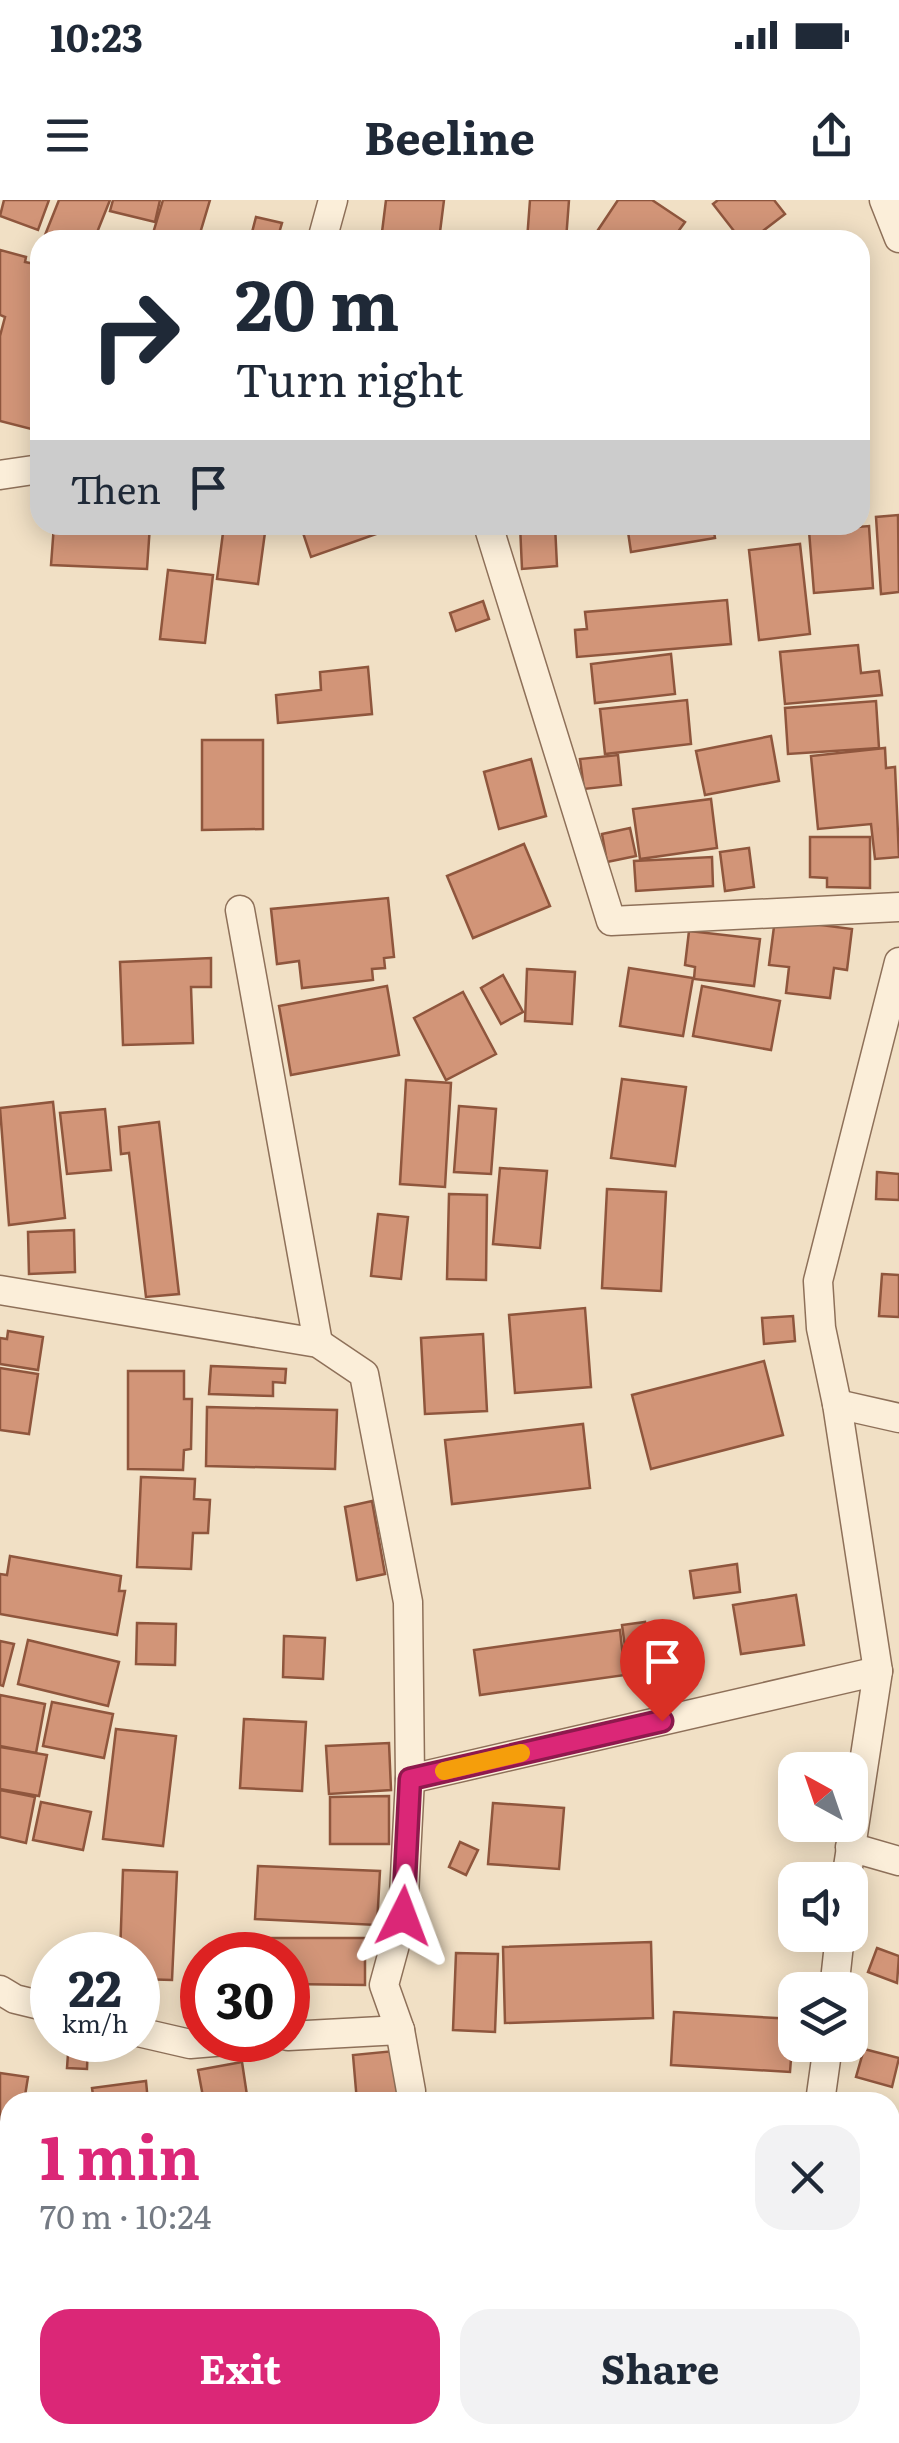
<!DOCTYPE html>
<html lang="en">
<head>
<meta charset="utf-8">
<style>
	body { margin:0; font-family:Literata,serif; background:#f2f2f3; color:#1f2937; height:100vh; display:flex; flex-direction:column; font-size:38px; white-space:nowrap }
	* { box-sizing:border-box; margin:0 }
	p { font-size:32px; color:#747a83 }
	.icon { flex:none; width:55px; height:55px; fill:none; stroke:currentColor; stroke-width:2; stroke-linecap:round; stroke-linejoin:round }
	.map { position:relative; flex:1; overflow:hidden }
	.panel { position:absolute; left:0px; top:1892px; width:900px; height:352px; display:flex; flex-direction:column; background:#fff; border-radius:30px 30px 0 0; box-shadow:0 5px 25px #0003 }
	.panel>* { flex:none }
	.guide { position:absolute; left:30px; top:30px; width:840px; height:305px; border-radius:30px; box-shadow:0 5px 25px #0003; background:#fff; color:#1f2937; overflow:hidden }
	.needle { width:65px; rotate:320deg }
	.controls { position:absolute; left:778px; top:1552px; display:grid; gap:20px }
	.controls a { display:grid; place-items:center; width:90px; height:90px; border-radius:20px; background:#fff; box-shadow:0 5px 25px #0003; font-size:50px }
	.speed { position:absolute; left:30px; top:1732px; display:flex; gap:20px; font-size:50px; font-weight:700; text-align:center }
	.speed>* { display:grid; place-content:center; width:130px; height:130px; border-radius:50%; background:#fff; box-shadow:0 5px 25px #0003; line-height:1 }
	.speed small { font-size:25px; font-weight:400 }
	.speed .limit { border:15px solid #d22; background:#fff; color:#111 }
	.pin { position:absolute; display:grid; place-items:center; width:85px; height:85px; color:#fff; margin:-102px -42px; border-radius:50% 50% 50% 0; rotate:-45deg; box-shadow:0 0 10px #0007 }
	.pin .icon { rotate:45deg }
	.me { position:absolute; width:110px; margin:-55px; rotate:3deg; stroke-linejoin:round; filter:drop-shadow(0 0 8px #0008) }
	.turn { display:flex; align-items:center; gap:35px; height:210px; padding:0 40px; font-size:45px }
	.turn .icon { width:130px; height:130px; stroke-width:2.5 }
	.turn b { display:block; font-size:70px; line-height:85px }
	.then { display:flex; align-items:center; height:95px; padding:0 40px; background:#0003; gap:20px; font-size:38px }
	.round { display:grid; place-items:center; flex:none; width:105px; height:105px; border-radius:30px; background:#f2f2f3 }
	.overview { display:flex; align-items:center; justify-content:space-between; height:170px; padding:0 40px }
	h1 { font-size:60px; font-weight:700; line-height:75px; color:#db2777 }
	.cta { display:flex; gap:20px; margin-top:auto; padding:20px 40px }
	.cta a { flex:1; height:115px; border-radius:30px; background:#db2777; color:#fff; font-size:40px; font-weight:700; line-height:115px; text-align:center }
	.cta a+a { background:#f2f2f3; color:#1f2937 }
	.status { display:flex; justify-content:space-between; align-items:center; height:70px; padding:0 50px; background:#fff; direction:ltr }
	.status svg { height:28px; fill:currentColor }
	header { display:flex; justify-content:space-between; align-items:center; height:130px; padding:0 40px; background:#fff; font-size:45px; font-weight:700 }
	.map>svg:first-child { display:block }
	.building { fill:#d29578; stroke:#8f563d; stroke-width:2.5 }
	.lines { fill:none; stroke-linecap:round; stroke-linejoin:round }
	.street-casing { stroke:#8e7059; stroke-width:31 }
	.street { stroke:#fbeed9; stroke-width:28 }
	.route-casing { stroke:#8e194d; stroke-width:25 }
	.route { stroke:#db2777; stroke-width:18 }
	.slow { stroke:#f59e0b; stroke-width:18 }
</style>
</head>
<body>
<div class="status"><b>10:23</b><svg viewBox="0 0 49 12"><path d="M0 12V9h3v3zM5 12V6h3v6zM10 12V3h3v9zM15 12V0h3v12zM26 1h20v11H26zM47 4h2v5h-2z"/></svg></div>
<header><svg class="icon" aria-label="menu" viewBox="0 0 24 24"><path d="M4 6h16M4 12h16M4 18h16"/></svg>Beeline<svg class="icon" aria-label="share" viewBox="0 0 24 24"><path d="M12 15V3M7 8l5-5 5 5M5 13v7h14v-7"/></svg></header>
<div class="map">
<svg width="899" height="2243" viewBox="0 0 899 2243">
	<rect width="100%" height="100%" fill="#f1e0c5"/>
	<g class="building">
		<polygon points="4,0 49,0 38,30 0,16"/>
		<polygon points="59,0 110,0 94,40 43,40"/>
		<polygon points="113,0 160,0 155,22 110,11"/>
		<polygon points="163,0 210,0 198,40 151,40"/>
		<polygon points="386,0 444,0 439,40 381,40"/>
		<polygon points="530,0 569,0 566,40 527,40"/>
		<polygon points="618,0 652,0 685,22 672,40 612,40 598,30"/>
		<polygon points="718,0 774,0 785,14 751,40 741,40 713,4"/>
		<polygon points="256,17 282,23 277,40 250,40"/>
		<polygon points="0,50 26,57 25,62 40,65 39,231 0,221 0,136 5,117 0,115"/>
		<polygon points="898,315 899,392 881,394 876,317"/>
		<polygon points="54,325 150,325 147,369 51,365"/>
		<polygon points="224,325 266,325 258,384 217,379"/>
		<polygon points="309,325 395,325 396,327 311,357 301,327"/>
		<polygon points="520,325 555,325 557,366 522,369"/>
		<polygon points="627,325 713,325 715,338 631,352"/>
		<polygon points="869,326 873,388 814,393 809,331"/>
		<polygon points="800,344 810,434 759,440 749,350"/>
		<polygon points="168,370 213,375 205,443 160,439"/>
		<polygon points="727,400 731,444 577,457 575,430 587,429 585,412"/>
		<polygon points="483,401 489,419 456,431 450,413"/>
		<polygon points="858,445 861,473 879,471 882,495 785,504 780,452"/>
		<polygon points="671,454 675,494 595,503 591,464"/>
		<polygon points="368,467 372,514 278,523 276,495 321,490 320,472"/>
		<polygon points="687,500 691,544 605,554 600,509"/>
		<polygon points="876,501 879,548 788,554 785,508"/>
		<polygon points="771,536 779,581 705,595 696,551"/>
		<polygon points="202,540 263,540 263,629 202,630"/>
		<polygon points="885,548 886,568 895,567 899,657 875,659 871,624 818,629 811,556"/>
		<polygon points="618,555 621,585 584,589 580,559"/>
		<polygon points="531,559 546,616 499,629 484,572"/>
		<polygon points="711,599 717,648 640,659 633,609"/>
		<polygon points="630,628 636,656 607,662 602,634"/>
		<polygon points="810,637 870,637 870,688 827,687 827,678 810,677"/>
		<polygon points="524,644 550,706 473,738 447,676"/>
		<polygon points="749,648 754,687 725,691 720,652"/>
		<polygon points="712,657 713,686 636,691 634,661"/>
		<polygon points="388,698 394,757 384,758 385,768 372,769 373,780 302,788 299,761 277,764 271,709"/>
		<polygon points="775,719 852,729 847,770 834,768 830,798 786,793 789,767 769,765"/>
		<polygon points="689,731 760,739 754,786 694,779 695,767 685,765"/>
		<polygon points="211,758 211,787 191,787 193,843 123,845 120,762"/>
		<polygon points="629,768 693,778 683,836 620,826"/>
		<polygon points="527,769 575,772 572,824 525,821"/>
		<polygon points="503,775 523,812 501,824 481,788"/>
		<polygon points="387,786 399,855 291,875 279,806"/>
		<polygon points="702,786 780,801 771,850 693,836"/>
		<polygon points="463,792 496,854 446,880 414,818"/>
		<polygon points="622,879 686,887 675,966 611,958"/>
		<polygon points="406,880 451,883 445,987 400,984"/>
		<polygon points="53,902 65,1018 9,1025 0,908"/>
		<polygon points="459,906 496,909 491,974 454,972"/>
		<polygon points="105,909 111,970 67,974 60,913"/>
		<polygon points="159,922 179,1094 146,1097 129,953 121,954 119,927"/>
		<polygon points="500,968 547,971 540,1048 493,1044"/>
		<polygon points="877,972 899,974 899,1000 876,999"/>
		<polygon points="607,989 666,992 661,1091 602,1088"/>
		<polygon points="449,994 487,995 486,1080 447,1079"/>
		<polygon points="378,1014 408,1017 401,1079 371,1076"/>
		<polygon points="74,1030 75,1072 29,1074 28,1032"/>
		<polygon points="882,1074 899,1075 899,1117 879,1116"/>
		<polygon points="585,1108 591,1187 515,1193 509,1115"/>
		<polygon points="793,1116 795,1141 764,1144 762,1118"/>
		<polygon points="8,1131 43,1137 38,1170 0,1164 0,1138 7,1139"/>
		<polygon points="483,1134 487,1211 425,1214 421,1138"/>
		<polygon points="764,1161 783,1235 651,1269 632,1195"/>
		<polygon points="211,1166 286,1169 285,1183 273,1182 273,1196 209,1194"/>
		<polygon points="0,1168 38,1174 29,1234 0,1230"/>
		<polygon points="128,1171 184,1171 184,1199 192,1199 191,1249 184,1250 183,1270 128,1269"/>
		<polygon points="207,1207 337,1210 335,1269 206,1266"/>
		<polygon points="583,1224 590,1288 452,1304 445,1240"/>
		<polygon points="141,1277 195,1279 194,1299 210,1300 208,1333 193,1333 191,1369 137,1367"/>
		<polygon points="372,1301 385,1374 357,1380 345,1307"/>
		<polygon points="10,1356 121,1376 119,1391 125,1391 117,1435 0,1414 0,1374 7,1375"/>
		<polygon points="737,1364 740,1392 694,1398 690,1371"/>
		<polygon points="796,1395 804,1445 741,1454 733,1405"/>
		<polygon points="645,1422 652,1473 629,1476 622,1425"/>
		<polygon points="137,1423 176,1424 175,1465 136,1464"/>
		<polygon points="620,1430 625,1475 480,1495 474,1450"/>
		<polygon points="284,1436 325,1438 323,1479 283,1477"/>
		<polygon points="28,1440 119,1462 108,1506 18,1484"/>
		<polygon points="0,1441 14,1444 3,1486 0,1485"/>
		<polygon points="0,1495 45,1504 36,1553 0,1546"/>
		<polygon points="52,1502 113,1514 104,1558 43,1546"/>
		<polygon points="244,1519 306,1522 302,1591 240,1588"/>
		<polygon points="116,1529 176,1536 163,1646 103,1639"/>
		<polygon points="389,1543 391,1590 329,1594 326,1546"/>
		<polygon points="0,1547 47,1555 39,1596 0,1589"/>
		<polygon points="0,1590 35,1597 26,1643 0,1637"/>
		<polygon points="389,1596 389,1644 330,1644 330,1597"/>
		<polygon points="41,1602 91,1612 83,1650 33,1640"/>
		<polygon points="493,1603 564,1608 559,1669 488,1664"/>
		<polygon points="460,1642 478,1650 466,1675 449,1667"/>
		<polygon points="258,1666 380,1671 377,1725 255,1719"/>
		<polygon points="123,1670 177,1672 172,1780 138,1779 138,1755 120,1755"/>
		<polygon points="254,1738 365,1738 365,1785 288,1784 288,1755 254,1755"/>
		<polygon points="651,1742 653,1818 505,1823 503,1747"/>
		<polygon points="877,1748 899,1756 897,1783 868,1772"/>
		<polygon points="456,1753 498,1754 495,1832 453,1830"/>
		<polygon points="674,1812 794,1819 790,1872 671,1865"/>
		<polygon points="69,1840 88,1840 87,1869 67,1868"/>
		<polygon points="864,1849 899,1858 892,1887 856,1877"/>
		<polygon points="394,1851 399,1902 357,1902 353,1855"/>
		<polygon points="242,1862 248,1902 204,1902 198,1870"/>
		<polygon points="0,1873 28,1877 24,1902 10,1902 10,1978 0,1977"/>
		<polygon points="146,1881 148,1902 94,1902 92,1888"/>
		<polygon points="890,1931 899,1935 899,2009 890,2005"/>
		<polygon points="0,1984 10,1985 10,2049 0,2048"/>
		<polygon points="890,2029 899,2034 899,2086 890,2103"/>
		<polygon points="899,2107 899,2142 890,2137 890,2122"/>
		<polygon points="72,2235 125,2235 125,2239 72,2240"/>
	</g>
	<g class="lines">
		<defs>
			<g id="street">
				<polyline points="884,0 899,38"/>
				<polyline points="322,40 333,0"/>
				<polyline points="0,275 40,269"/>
				<polyline points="488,325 611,721 899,707"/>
				<polyline points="240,710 318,1143"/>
				<polyline points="0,1090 318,1143 364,1174 408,1402 410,1579 403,1715 384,1785 400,1830 411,1891 410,1902"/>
				<polyline points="837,1204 899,1218"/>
				<polyline points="410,1579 878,1471"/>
				<polyline points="850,1647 899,1661"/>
				<polyline points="846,1680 878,1471 837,1204 821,1128 818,1081 899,762"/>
				<polyline points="0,1790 15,1799 52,1808"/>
				<polyline points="834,1790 840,1735"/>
				<polyline points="138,1832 190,1844 238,1840"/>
				<polyline points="288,1836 400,1830"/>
				<polyline points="820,1902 828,1845"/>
				<polyline points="890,2198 899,2202"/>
				<polyline points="355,2243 384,2235"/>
			</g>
		</defs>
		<use href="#street" class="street-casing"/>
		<use href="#street" class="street"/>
	</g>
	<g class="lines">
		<defs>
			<polyline id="route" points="403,1716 410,1579 662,1521"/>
		</defs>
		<use href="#route" class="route-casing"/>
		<use href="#route" class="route"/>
		<polyline class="slow" points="444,1571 521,1553"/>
	</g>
</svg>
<div class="controls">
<a><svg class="needle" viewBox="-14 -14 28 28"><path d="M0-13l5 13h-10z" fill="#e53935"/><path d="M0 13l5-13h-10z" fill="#747a83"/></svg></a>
<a><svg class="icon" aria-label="sound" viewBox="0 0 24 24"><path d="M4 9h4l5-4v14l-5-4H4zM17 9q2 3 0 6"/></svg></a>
<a><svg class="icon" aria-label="layers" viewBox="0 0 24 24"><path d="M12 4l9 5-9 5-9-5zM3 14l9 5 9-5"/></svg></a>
</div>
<div class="speed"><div>22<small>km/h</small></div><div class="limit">30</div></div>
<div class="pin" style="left:662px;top:1521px;background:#d93025"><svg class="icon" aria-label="arrive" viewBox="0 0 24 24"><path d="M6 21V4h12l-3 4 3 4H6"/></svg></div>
<svg class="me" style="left:403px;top:1716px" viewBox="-20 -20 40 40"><path d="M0-17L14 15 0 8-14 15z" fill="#db2777" stroke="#fff" stroke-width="4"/></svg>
<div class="guide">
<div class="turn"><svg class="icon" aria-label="right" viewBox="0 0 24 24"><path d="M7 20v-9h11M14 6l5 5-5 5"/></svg><div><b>20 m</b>Turn right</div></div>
<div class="then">Then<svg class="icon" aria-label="arrive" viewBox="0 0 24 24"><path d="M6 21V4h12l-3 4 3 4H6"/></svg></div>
</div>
<section class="panel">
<div class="overview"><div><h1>1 min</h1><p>70 m · 10:24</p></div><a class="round"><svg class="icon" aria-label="close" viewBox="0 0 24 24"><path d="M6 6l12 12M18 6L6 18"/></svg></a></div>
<div class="cta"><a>Exit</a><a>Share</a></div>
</section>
</div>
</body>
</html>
